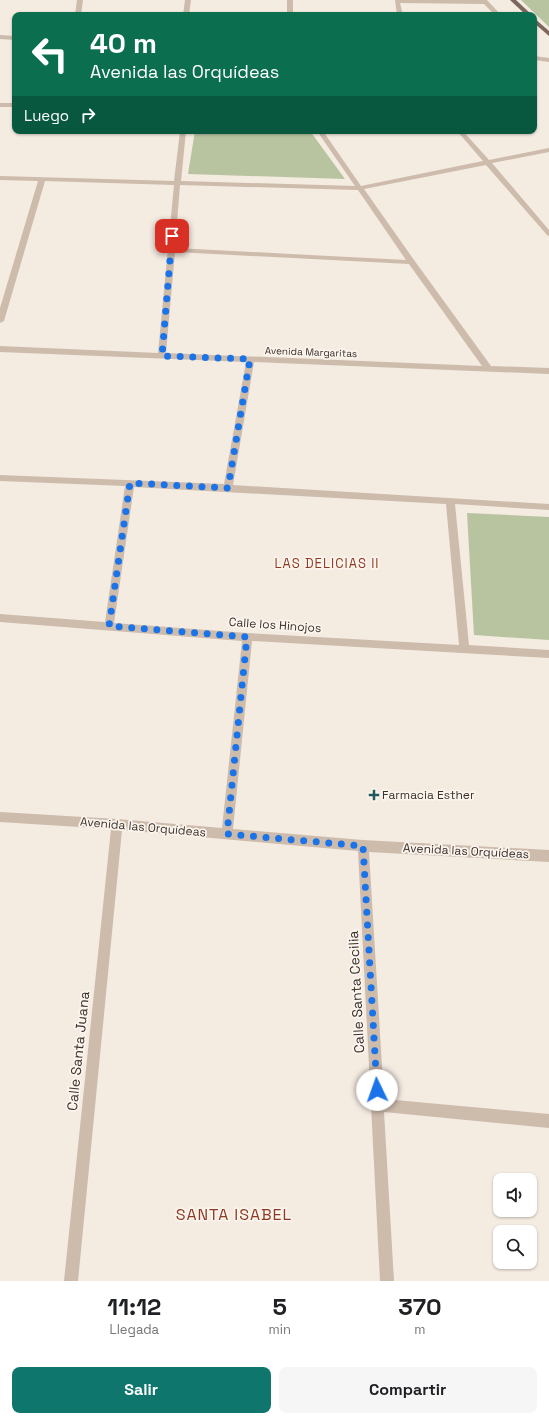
<!DOCTYPE html>
<html lang="es">
<head>
<meta charset="utf-8">
<style>
	body { margin:0; font-family:"Space Grotesk",sans-serif; background:#f6f6f6; color:#202124; height:100vh; display:flex; flex-direction:column; font-size:15px; white-space:nowrap }
	* { box-sizing:border-box; margin:0 }
	p { font-size:13px; color:#757577 }
	.icon { flex:none; width:22px; height:22px; fill:none; stroke:currentColor; stroke-width:2; stroke-linecap:round; stroke-linejoin:round }
	.map { position:relative; height:1281px; overflow:hidden }
	.panel { display:flex; flex-direction:column; background:#fff; flex:1 }
	.panel>* { flex:none }
	.banner { position:absolute; left:12px; top:12px; width:525px; height:122px; border-radius:8px; box-shadow:0 1px 3px #0004; background:#0b6e4f; color:#fff; overflow:hidden }
	.fabs { position:absolute; left:493px; top:1173px; display:grid; gap:8px }
	.fabs a { display:grid; place-items:center; width:44px; height:44px; border-radius:8px; background:#fff; box-shadow:0 1px 3px #0004; font-size:20px }
	.pin { position:absolute; display:grid; place-items:center; width:34px; height:34px; color:#fff; margin:-17px; border-radius:8px; box-shadow:0 2px 6px #0006 }
	.me { position:absolute; width:44px; margin:-22px; rotate:357deg; stroke-linejoin:round; filter:drop-shadow(0 0 3px #0008) }
	.turn { display:flex; align-items:center; gap:14px; height:84px; padding:0 12px; font-size:18px }
	.turn .icon { width:52px; height:52px; stroke-width:2.5 }
	.turn b { display:block; font-size:28px; line-height:34px }
	.then { display:flex; align-items:center; height:38px; padding:0 12px; background:#0003; gap:8px; font-size:15px }
	.eta { display:flex; justify-content:space-evenly; align-items:center; height:68px; text-align:center }
	.eta b { font-size:24px; font-weight:600; line-height:28px }
	.button { display:flex; gap:8px; margin-top:auto; padding:8px 12px }
	.button a { flex:1; height:46px; border-radius:8px; background:#0f766e; color:#fff; font-size:16px; font-weight:600; line-height:46px; text-align:center }
	.button a+a { background:#f6f6f6; color:#202124 }
	.map>svg:first-child { display:block }
	.green { fill:#b8c4a0 }
	.lines { fill:none; stroke-linecap:round; stroke-linejoin:round }
	.minor { fill:#cdbbac; fill-rule:evenodd }
	.major { fill:#7d675c; fill-rule:evenodd }
	.route { stroke:#1a73e8; stroke-width:7; stroke-dasharray:0 12.6 }
	.poi-dot { fill:#1f5a5e; stroke:#fbf5ee; stroke-width:1.5 }
	.labels { text-anchor:middle; dominant-baseline:central; stroke-width:3.5; stroke-linejoin:round; paint-order:stroke }
	.far-street-label { font-size:10px; fill:#3b302b; stroke:#fbf5ee }
	.street-label { font-size:12px; fill:#3b302b; stroke:#fbf5ee }
	.poi-label { font-size:12px; fill:#3b302b; stroke:#fbf5ee; text-anchor:start }
	.neighbourhood-label { font-size:13px; letter-spacing:1px; fill:#8c3b22; stroke:#fbf5ee }
	.near-street-label { font-size:14px; fill:#3b302b; stroke:#fbf5ee }
	.near-neighbourhood-label { font-size:16px; letter-spacing:1px; fill:#8c3b22; stroke:#fbf5ee }
</style>
</head>
<body>
<div class="map">
<svg width="549" height="1281" viewBox="0 0 549 1281">
	<rect width="100%" height="100%" fill="#f4ebe1"/>
	<g class="green">
		<polygon points="521,0 549,0 549,27"/>
		<polygon points="195,131 310,131 345,179 188,174"/>
		<polygon points="467,513 549,517 549,640 474,635"/>
	</g>
	<g class="lines">
		<g class="minor">
			<polygon points="77,0 83,0 81,15 75,15"/>
			<polygon points="185,0 191,0 189,15 183,15"/>
			<rect x="287" y="0" width="6" height="15"/>
			<polygon points="395,0 487,0 501,15 495,15 484,4 400,3 403,15 397,15"/>
			<polygon points="0,35 15,36 15,40 0,39"/>
			<polygon points="534,56 549,58 549,62 534,60"/>
			<rect x="0" y="103" width="15" height="4"/>
			<path d="M180 131H186L181 181 355 186 317 131H323L361 186 483 161 457 131H463L489 160 549 148V152L492 163 549 230V236L547 235 486 165 364 189 414 260 491 366 549 368V374L254 362 233 485 549 504V510L455 504 469 645 549 650V658L252 641 233 829 363 840 549 850V862L369 852 384 1099 549 1114V1128L384 1112 394 1281H380L358 851 122 830 78 1281H64L111 829 0 822V812L117 819 222 828 242 641 0 622V614L105 622 125 486 0 481V475L224 484 246 362 0 352V346L158 353 174 185 45 181 4 321 0 323V308L38 181 0 180V176L174 181ZM180 185 358 190 406 260 175 248ZM175 252 409 264 482 366 166 353ZM134 487 446 504 459 645 247 633 114 623Z"/>
		</g>
		<g class="major">
			<polygon points="510,0 516,0 532,15 526,15"/>
			<polygon points="534,18 549,31 549,36 534,23"/>
		</g>
	</g>
	<g class="lines">
		<polyline class="route" points="172,236 162,356 250,359 228,488 130,483 109,626 247,637 227,834 363,846 377,1090"/>
	</g>
	<path class="poi-dot" d="M372 789h4v4h4v4h-4v4h-4v-4h-4v-4h4z"/>
	<g class="labels">
		<g class="far-street-label">
			<text transform="translate(311 352) rotate(2)">Avenida Margaritas</text>
		</g>
		<g class="street-label">
			<text transform="translate(275 625) rotate(4)">Calle los Hinojos</text>
			<text transform="translate(143 827) rotate(5)">Avenida las Orquídeas</text>
			<text transform="translate(466 851) rotate(3)">Avenida las Orquídeas</text>
		</g>
		<g class="poi-label">
			<text x="382" y="795">Farmacia Esther</text>
		</g>
		<g class="neighbourhood-label">
			<text x="327" y="563">LAS DELICIAS II</text>
		</g>
		<g class="near-street-label">
			<text transform="translate(356 992) rotate(-93)">Calle Santa Cecilia</text>
			<text transform="translate(78 1051) rotate(-84)">Calle Santa Juana</text>
		</g>
		<g class="near-neighbourhood-label">
			<text x="234" y="1214">SANTA ISABEL</text>
		</g>
	</g>
</svg>
<div class="fabs">
<a><svg class="icon" aria-label="sound" viewBox="0 0 24 24"><path d="M4 9h4l5-4v14l-5-4H4zM17 9q2 3 0 6"/></svg></a>
<a><svg class="icon" aria-label="search" viewBox="0 0 24 24"><circle cx="10" cy="10" r="6"/><path d="M15 15l6 6"/></svg></a>
</div>
<div class="pin" style="left:172px;top:236px;background:#d93025"><svg class="icon" aria-label="arrive" viewBox="0 0 24 24"><path d="M6 21V4h12l-3 4 3 4H6"/></svg></div>
<svg class="me" style="left:377px;top:1090px" viewBox="-20 -20 40 40"><circle r="19" fill="#fff"/><path d="M0-13L10 11 0 6-10 11z" fill="#1a73e8"/></svg>
<div class="banner">
<div class="turn"><svg class="icon" aria-label="left" viewBox="0 0 24 24"><path d="M17 20v-9H6M10 6l-5 5 5 5"/></svg><div><b>40 m</b>Avenida las Orquídeas</div></div>
<div class="then">Luego<svg class="icon" aria-label="right" viewBox="0 0 24 24"><path d="M7 20v-9h11M14 6l5 5-5 5"/></svg></div>
</div>
</div>
<section class="panel">
<div class="eta">
<div><b>11:12</b><p>Llegada</p></div>
<div><b>5</b><p>min</p></div>
<div><b>370</b><p>m</p></div>
</div>
<div class="button"><a>Salir</a><a>Compartir</a></div>
</section>
</body>
</html>
